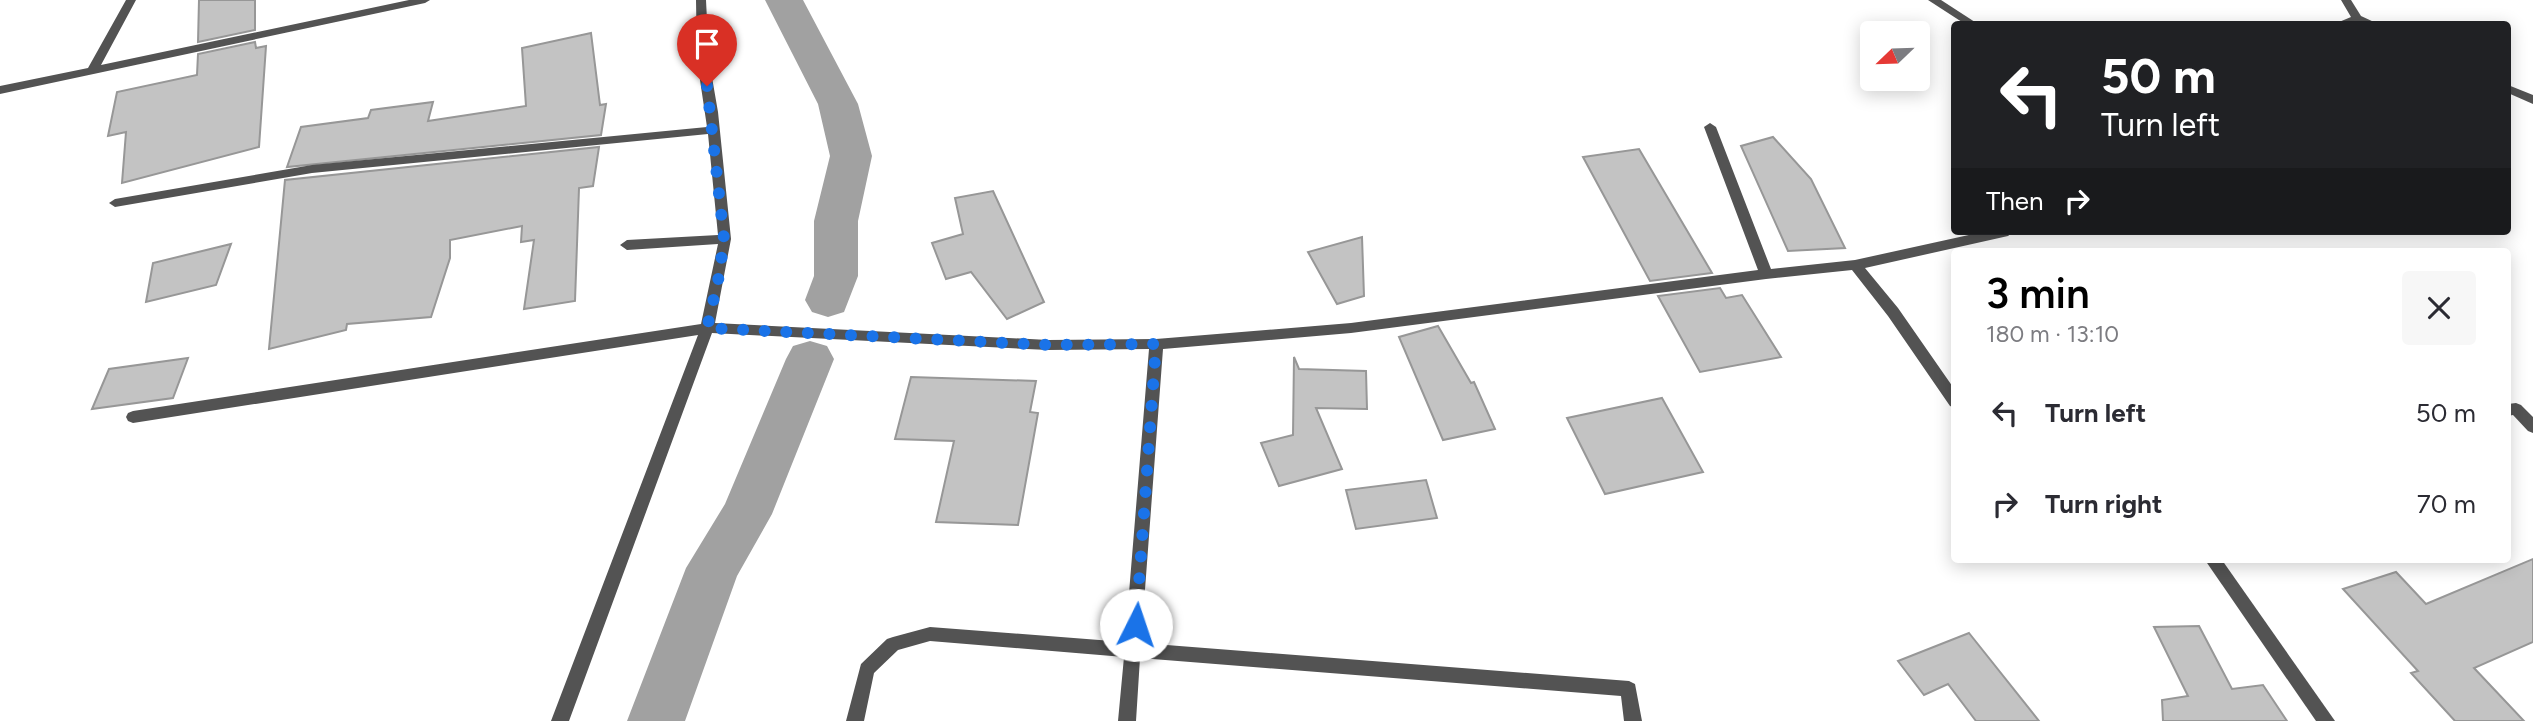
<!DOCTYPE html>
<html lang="en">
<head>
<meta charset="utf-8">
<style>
	body { margin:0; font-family:Figtree,sans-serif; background:#f7f7f7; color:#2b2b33; height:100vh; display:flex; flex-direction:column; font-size:26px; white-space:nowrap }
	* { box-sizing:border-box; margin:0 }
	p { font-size:23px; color:#7c7c81 }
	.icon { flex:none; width:38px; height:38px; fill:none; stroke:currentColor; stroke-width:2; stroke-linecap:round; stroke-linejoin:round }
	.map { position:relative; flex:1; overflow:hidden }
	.details { position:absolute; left:1951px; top:248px; width:560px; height:315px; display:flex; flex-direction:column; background:#fff; border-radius:7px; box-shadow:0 4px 18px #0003 }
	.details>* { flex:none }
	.top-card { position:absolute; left:1951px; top:21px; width:560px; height:214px; border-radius:7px; box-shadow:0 4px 18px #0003; background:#202124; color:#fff; overflow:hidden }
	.needle { width:46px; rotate:247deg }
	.controls { position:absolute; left:1860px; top:21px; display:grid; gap:14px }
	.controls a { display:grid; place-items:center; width:70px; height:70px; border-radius:7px; background:#fff; box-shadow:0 4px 18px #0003; font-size:35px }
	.pin { position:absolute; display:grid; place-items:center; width:60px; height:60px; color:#fff; margin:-72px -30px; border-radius:50% 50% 50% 0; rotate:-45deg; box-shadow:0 0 7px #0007 }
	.pin .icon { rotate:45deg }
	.me { position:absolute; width:77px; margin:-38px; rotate:4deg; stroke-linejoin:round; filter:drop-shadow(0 0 5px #0008) }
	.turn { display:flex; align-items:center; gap:24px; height:147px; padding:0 35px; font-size:32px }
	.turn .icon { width:91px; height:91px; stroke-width:2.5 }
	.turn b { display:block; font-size:49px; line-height:60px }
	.then { display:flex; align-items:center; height:66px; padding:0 35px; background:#0003; gap:14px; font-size:26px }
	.round { display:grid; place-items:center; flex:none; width:74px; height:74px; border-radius:7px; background:#f7f7f7 }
	.head { display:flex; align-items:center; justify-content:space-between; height:119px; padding:0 35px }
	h1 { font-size:42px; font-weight:600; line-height:52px; color:#000 }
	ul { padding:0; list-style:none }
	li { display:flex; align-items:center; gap:21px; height:91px; padding:0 35px }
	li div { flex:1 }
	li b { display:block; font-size:26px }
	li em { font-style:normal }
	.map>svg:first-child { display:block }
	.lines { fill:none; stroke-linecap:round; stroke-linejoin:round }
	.canal { fill:#a1a1a1; fill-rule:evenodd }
	.building { fill:#c3c3c3; stroke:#979797; stroke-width:2 }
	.street { fill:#535353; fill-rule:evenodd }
	.route { stroke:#1a73e8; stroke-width:12; stroke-dasharray:0 21.6 }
</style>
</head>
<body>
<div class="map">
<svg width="2533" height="721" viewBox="0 0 2533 721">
	<rect width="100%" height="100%" fill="#fff"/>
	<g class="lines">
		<g class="canal">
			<polygon points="765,0 803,0 858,104 872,156 858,221 858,276 844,312 828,317 812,312 805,300 814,276 814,221 830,156 818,104"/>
			<polygon points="810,341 827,346 834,359 772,514 737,576 685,721 627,721 686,568 725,504 786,359 793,346"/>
		</g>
	</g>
	<g class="building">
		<polygon points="199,0 255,0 255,30 198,42"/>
		<polygon points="591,33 600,105 606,104 601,135 287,167 301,127 368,118 371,110 433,102 428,121 526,106 522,48"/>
		<polygon points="255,42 256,48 266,46 259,147 122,183 126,132 108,136 117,92 197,75 198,54"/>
		<polygon points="1773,137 1811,179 1845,248 1788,251 1741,146"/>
		<polygon points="599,147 593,186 579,188 575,301 524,309 534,240 521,242 522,226 450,240 450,258 431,317 347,324 346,330 269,349 285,180"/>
		<polygon points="1639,149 1712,273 1650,281 1583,157"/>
		<polygon points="993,191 1044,302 1007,319 971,272 946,279 932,243 963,234 955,198"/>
		<polygon points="1362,237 1364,296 1337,304 1308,252"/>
		<polygon points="231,244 216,285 146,302 153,263"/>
		<polygon points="1720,288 1726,298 1742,295 1781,357 1700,372 1658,296"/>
		<polygon points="1438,326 1471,383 1474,382 1495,429 1443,440 1399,337"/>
		<polygon points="1294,357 1299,369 1366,371 1367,409 1316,408 1342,469 1279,486 1261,443 1293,435"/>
		<polygon points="188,358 173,398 92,409 109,369"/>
		<polygon points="911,377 1036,381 1030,412 1038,413 1018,525 936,522 954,441 895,439"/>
		<polygon points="1662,398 1703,472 1605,494 1567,418"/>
		<polygon points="1426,480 1437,518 1356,529 1346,490"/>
		<polygon points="2533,559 2533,642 2474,668 2524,721 2455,721 2411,673 2418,671 2343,589 2396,572 2426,604"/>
		<polygon points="2199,626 2232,689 2263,685 2287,721 2163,721 2162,700 2188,696 2154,627"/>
		<polygon points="1969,633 2039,721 1976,721 1948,684 1924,695 1898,661"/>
	</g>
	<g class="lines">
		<g class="street">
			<polygon points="126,0 136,0 101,65 409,0 430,0 425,3 0,94 0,86 88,68"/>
			<polygon points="696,0 706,0 709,60 718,112 731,239 715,323 1048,340 1156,339 1351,323 1758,270 1704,127 1710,123 1716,127 1771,269 1855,260 1987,231 2014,231 2008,236 1865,268 1898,308 1955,390 1955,408 1950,406 1888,316 1852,270 1766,279 1351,333 1163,349 1141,643 1629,681 1635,684 1642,721 1624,721 1621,696 1140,658 1136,721 1118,721 1124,657 930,641 898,650 874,673 864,721 846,721 861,664 887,639 893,637 930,627 1125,642 1149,349 1048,350 712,333 569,721 551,721 698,335 133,423 128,421 126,417 128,413 133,411 701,324 718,244 627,250 620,245 627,240 718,235 708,134 312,173 115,207 109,203 115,199 312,165 707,127 697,60"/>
			<polygon points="1928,0 1941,0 1978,24 1965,24"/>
			<polygon points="2341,0 2351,0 2361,16 2374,22 2375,24 2357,22 2338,24 2339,22 2351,17"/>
			<polygon points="2508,85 2533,95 2533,104 2508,93"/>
			<polygon points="2516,403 2521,405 2533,417 2533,433 2528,431 2513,415 2508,416 2508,404"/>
			<polygon points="2205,560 2222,560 2335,721 2316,721"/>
		</g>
	</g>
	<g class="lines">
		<polyline class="route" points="707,86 724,239 719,276 707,328 1048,345 1156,344 1136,625"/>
	</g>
</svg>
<div class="controls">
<a><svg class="needle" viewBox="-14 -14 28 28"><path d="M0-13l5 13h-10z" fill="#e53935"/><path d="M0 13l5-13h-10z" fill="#7c7c81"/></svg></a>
</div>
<div class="pin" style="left:707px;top:86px;background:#d93025"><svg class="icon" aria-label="arrive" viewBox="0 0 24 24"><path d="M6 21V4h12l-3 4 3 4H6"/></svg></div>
<svg class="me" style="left:1136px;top:625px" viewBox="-20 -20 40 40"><circle r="19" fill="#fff"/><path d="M0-13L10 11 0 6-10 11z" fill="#1a73e8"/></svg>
<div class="top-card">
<div class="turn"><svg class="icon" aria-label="left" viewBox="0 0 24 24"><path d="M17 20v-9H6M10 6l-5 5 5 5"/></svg><div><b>50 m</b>Turn left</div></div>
<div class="then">Then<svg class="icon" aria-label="right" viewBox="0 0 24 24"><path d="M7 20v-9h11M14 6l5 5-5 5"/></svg></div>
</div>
<section class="details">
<div class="head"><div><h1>3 min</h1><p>180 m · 13:10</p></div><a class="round"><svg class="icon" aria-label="close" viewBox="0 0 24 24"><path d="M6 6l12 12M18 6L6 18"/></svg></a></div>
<ul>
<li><svg class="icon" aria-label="left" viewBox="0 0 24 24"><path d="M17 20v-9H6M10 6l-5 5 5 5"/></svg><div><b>Turn left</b></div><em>50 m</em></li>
<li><svg class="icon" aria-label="right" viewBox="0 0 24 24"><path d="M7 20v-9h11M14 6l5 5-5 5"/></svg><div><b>Turn right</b></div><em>70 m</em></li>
</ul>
</section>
</div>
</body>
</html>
